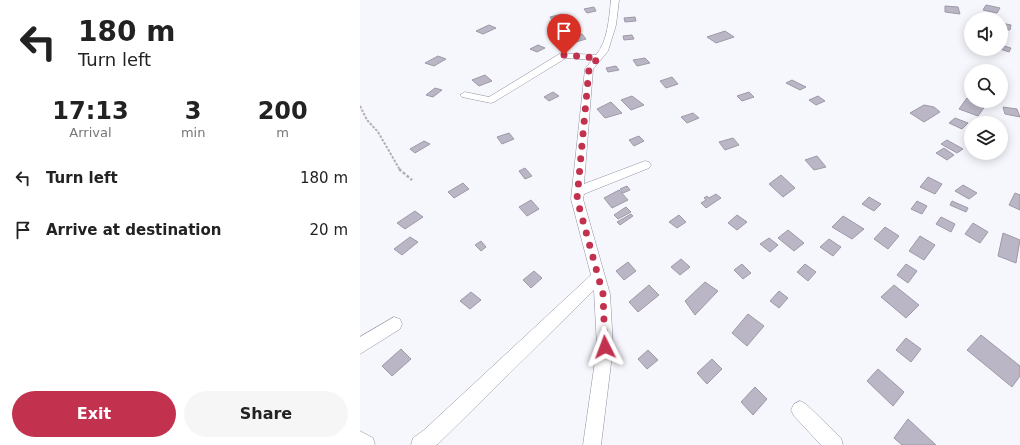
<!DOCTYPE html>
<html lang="en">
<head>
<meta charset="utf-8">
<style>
	body { margin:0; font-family:"DejaVu Sans",sans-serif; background:#f6f6f6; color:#222; height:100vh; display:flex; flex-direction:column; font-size:15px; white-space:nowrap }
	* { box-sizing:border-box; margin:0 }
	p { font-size:13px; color:#767676 }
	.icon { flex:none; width:22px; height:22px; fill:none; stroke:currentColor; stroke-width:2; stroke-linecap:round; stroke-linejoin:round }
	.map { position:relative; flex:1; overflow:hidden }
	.details { display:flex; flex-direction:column; background:#fff; width:360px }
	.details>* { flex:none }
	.banner { background:#fff; color:#222; overflow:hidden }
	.buttons { position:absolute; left:604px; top:12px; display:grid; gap:8px }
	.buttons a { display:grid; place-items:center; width:44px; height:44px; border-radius:50%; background:#fff; box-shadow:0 2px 10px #0003; font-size:20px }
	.pin { position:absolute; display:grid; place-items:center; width:34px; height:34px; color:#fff; margin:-41px -17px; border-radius:50% 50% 50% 0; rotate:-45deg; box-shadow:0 0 4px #0007 }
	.pin .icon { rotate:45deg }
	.me { position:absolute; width:44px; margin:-22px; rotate:357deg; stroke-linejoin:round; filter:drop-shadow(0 0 3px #0008) }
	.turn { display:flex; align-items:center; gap:14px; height:84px; padding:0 12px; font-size:18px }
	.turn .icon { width:52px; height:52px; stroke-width:2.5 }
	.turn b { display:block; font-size:28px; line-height:34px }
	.eta { display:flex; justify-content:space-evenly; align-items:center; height:68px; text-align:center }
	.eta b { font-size:24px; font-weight:800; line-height:28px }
	.button { display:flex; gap:8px; margin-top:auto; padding:8px 12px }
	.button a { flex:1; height:46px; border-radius:24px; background:#c2324f; color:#fff; font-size:16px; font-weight:800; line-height:46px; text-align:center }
	.button a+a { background:#f6f6f6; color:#222 }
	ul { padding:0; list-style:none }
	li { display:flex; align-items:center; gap:12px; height:52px; padding:0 12px }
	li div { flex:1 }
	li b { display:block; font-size:15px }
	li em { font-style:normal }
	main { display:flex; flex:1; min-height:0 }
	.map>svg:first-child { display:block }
	.building { fill:#bbb6c6; stroke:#9d99a7 }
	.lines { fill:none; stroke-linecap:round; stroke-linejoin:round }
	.minor-casing { stroke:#8f91a0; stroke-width:1 }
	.path-far1 { stroke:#afafb6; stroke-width:2; stroke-dasharray:2.5 1.5; stroke-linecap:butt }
	.path { stroke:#afafb6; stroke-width:2.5; stroke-dasharray:3 2; stroke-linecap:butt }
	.minor { fill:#fff; fill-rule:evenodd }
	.route { stroke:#c2324f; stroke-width:7; stroke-dasharray:0 12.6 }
</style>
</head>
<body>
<main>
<section class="details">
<div class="banner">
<div class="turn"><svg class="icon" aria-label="left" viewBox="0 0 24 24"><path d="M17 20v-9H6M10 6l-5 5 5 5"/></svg><div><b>180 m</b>Turn left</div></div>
</div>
<div class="eta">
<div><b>17:13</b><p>Arrival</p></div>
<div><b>3</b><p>min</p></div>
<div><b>200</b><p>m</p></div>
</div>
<ul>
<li><svg class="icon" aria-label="left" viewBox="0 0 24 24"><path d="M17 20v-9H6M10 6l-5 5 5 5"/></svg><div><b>Turn left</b></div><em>180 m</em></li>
<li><svg class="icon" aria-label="arrive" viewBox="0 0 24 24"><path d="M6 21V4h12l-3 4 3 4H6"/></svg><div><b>Arrive at destination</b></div><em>20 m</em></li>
</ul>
<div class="button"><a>Exit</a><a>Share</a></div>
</section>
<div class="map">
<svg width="660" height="445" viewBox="0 0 660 445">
	<rect width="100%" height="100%" fill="#f6f6fd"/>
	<g class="building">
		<polygon points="626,5 640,8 637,13 623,10"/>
		<polygon points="585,6 598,7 600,14 585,12"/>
		<polygon points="234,7 236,11 227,13 224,9"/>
		<polygon points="202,14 205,18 193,21 190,17"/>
		<polygon points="275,17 276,21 265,22 264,18"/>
		<polygon points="641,23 651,25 650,30 641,29"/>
		<polygon points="129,25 136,28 123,34 116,31"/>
		<polygon points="365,31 374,37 356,43 347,37"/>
		<polygon points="222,34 226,39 216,42 211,37"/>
		<polygon points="272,35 274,39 264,40 263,36"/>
		<polygon points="178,45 185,48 177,52 170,49"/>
		<polygon points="641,45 651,48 649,52 640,49"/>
		<polygon points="78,56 86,59 74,66 65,63"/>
		<polygon points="285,58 290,63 277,66 273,60"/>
		<polygon points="256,66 259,70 248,72 246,68"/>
		<polygon points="125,75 132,81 119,86 112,80"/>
		<polygon points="312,77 318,84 306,88 300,81"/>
		<polygon points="432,80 446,87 440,90 426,83"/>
		<polygon points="75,88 82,90 73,97 66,95"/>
		<polygon points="193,92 199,96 189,101 184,97"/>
		<polygon points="389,92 394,97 382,101 377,96"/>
		<polygon points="272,96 284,105 271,110 261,100"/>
		<polygon points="458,96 465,101 456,105 449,100"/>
		<polygon points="607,98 626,105 618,116 599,109"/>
		<polygon points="251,102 262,113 245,118 237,109"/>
		<polygon points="564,105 574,107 580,112 564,122 550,113"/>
		<polygon points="643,107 657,109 660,117 645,114"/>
		<polygon points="333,113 339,118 327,123 321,117"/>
		<polygon points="595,118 608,123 602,129 589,123"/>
		<polygon points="149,133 154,139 142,144 137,137"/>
		<polygon points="279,136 284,141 274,146 269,140"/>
		<polygon points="373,138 379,145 365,150 359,142"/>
		<polygon points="587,140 603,149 597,153 581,144"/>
		<polygon points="64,141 70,144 55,153 50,149"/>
		<polygon points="584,148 594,155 587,160 576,153"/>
		<polygon points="457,156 466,167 454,170 445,160"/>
		<polygon points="165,168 172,176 165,179 159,171"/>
		<polygon points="421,175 435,188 423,197 409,184"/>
		<polygon points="568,177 582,184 575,194 560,187"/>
		<polygon points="103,183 109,189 94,198 88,192"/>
		<polygon points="603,185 617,193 609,199 595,191"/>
		<polygon points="267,186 270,190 263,193 260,189"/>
		<polygon points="259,190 268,200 252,208 244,198"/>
		<polygon points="655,193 660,195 660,210 649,205"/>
		<polygon points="356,194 361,198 346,208 341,203 346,200 344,198 347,196 349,198"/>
		<polygon points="509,197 521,204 514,211 502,204"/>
		<polygon points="171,200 179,209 167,216 159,207"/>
		<polygon points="557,201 567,206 562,214 551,209"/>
		<polygon points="592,201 608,208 606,212 590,205"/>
		<polygon points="266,207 271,212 258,219 254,215"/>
		<polygon points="55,211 63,217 45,229 37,223"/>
		<polygon points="271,214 273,216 260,225 257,222"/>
		<polygon points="319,215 326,222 317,228 309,222"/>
		<polygon points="377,215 387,222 377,230 368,223"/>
		<polygon points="483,216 504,229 492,239 472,227"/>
		<polygon points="581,217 595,224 591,232 576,224"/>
		<polygon points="613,223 628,232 620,243 605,234"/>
		<polygon points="525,227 539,236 528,249 514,239"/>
		<polygon points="428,230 444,243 434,251 418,238"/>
		<polygon points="643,233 660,240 656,263 638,256"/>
		<polygon points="560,236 575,245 564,260 549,251"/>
		<polygon points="50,237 58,242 42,255 34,249"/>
		<polygon points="409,238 418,245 410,252 400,244"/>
		<polygon points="469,239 481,247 473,256 460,247"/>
		<polygon points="121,241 126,247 121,251 115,245"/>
		<polygon points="321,259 330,267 320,275 311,267"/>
		<polygon points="268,262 276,271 264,280 256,271"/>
		<polygon points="382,264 391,273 383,279 374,270"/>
		<polygon points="445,264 456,272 448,281 437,272"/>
		<polygon points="546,264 557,271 548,283 537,275"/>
		<polygon points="174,271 182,278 171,288 163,280"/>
		<polygon points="345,282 358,291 335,315 325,301"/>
		<polygon points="289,285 299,295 278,312 269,302"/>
		<polygon points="534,285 559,305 546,318 521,297"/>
		<polygon points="419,291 428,298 419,308 410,301"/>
		<polygon points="111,292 121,300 110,309 100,301"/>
		<polygon points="388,314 404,326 387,346 372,333"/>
		<polygon points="621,335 660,366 660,376 652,387 607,350"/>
		<polygon points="546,338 561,349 551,362 536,350"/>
		<polygon points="41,349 51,359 32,376 22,366"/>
		<polygon points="288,350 298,360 287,369 278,359"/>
		<polygon points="352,359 362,369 347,384 337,373"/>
		<polygon points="518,369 544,392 533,406 507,381"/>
		<polygon points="395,387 407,399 393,415 381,402"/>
		<polygon points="548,419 576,445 542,445 534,438"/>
	</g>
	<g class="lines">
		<defs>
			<g id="minor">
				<path d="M251 0H259L256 25 248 51 233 69 224 184 285 161 289 162 291 165 289 168 224 194 223 199 250 294 253 347 241 445H223L237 347 234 290 78 444 76 445H51L53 438 64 430 231 275 211 199 225 69 232 60 206 58 134 102 131 103 102 97 100 95 105 92 129 97 201 53 236 55C248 41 249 18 251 0Z"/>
				<polygon points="34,317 40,319 42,324 40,329 0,354 0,337"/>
				<polygon points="440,401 446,404 481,438 483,445 461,445 434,416 431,410 434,404"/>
				<polygon points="0,431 13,438 15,445 0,445"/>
			</g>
		</defs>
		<use href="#minor" class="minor-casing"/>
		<polyline class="path-far1" points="0,106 7,120 18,132 40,170"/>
		<polyline class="path" points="39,169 52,180"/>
		<use href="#minor" class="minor"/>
	</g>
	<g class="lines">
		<polyline class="route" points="204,55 238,58 229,69 217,199 243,294 245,347"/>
	</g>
</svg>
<div class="buttons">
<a><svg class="icon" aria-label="sound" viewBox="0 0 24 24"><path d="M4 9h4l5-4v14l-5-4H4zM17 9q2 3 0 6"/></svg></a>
<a><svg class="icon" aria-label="search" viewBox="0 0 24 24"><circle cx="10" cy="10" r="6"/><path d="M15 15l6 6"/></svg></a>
<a><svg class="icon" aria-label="layers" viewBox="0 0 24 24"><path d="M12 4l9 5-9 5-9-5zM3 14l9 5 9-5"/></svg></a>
</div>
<div class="pin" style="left:204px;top:55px;background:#d93025"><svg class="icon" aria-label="arrive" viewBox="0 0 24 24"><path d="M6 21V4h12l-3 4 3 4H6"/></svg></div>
<svg class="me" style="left:245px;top:347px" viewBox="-20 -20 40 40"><path d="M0-17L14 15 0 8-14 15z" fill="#c2324f" stroke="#fff" stroke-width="4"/></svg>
</div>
</main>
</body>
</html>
